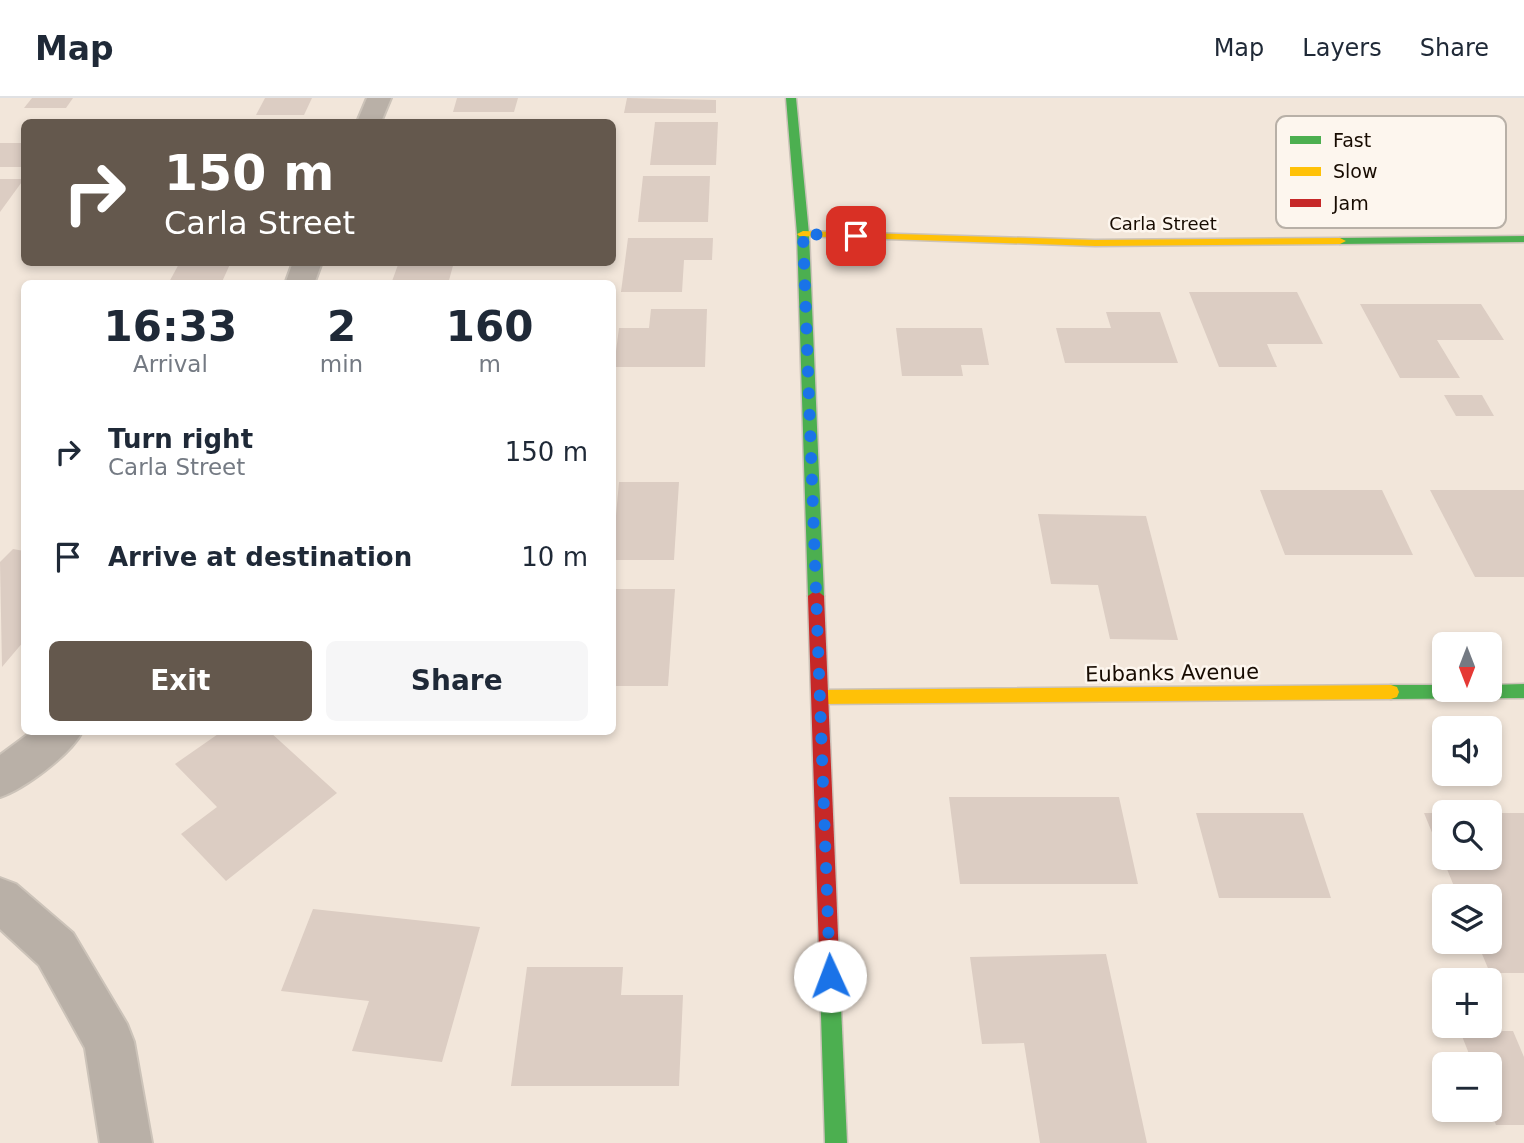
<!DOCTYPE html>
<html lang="en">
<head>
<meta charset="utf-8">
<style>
	body { margin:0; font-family:"DejaVu Sans",sans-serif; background:#f6f6f7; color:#1f2937; height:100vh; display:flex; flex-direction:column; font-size:26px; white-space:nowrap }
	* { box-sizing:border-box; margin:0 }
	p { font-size:23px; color:#747a83 }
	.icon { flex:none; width:38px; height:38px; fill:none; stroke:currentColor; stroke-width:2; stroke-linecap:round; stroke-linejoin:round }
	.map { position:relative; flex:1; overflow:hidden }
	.sheet { position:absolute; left:21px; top:182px; width:595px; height:455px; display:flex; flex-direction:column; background:#fff; border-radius:10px; box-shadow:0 4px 10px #0003 }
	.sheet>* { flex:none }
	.top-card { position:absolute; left:21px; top:21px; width:595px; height:147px; border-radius:10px; box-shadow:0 4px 10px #0003; background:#64584d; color:#fff; overflow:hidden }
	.needle { width:46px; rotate:180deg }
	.controls { position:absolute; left:1432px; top:534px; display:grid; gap:14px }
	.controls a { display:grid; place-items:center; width:70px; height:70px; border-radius:10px; background:#fff; box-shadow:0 4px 10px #0003; font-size:35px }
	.pin { position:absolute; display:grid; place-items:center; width:60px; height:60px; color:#fff; margin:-30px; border-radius:14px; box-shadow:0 4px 10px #0006 }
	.me { position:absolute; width:77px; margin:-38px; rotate:358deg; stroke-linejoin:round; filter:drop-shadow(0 0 5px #0008) }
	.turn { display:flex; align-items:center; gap:24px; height:147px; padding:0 28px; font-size:32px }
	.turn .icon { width:91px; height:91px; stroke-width:2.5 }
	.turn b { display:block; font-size:49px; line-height:60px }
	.eta { display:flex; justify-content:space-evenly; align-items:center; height:119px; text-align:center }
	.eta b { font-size:42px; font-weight:800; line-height:49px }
	.cta { display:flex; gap:14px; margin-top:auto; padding:14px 28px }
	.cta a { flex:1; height:80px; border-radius:10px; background:#64584d; color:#fff; font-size:28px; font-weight:800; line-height:80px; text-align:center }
	.cta a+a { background:#f6f6f7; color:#1f2937 }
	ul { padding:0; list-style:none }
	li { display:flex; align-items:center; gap:21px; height:105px; padding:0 28px }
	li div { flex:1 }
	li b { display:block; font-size:26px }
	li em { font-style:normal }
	header { display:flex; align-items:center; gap:42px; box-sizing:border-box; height:98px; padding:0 35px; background:#fff; border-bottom:2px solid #e0e1e3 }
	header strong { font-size:33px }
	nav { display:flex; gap:38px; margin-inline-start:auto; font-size:24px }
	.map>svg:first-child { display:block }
	.building { fill:#dccdc3 }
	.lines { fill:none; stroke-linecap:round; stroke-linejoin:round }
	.street-casing { stroke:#ccc3b9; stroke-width:4 }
	.fast-casing { stroke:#ccc3b9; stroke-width:3 }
	.slow-casing { stroke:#ccc3b9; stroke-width:3 }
	.jam-casing { stroke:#ccc3b9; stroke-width:3 }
	.street { fill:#b9b0a7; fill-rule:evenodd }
	.fast { fill:#4caf50; fill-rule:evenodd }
	.slow { fill:#ffc107; fill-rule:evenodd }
	.jam { fill:#c62828; fill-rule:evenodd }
	.route { stroke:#1a73e8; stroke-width:12; stroke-dasharray:0 21.6 }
	.labels { text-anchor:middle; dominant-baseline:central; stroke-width:5; stroke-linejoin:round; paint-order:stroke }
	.far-street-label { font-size:18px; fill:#170b01; stroke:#fdf6ee }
	.street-label { font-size:21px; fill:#170b01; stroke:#fdf6ee }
	.key { fill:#fdf6ee; stroke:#b8b0a7; stroke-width:2 }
	.key-label { font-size:19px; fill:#170b01 }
</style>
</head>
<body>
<header>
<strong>Map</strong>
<nav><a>Map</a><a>Layers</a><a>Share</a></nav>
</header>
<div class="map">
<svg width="1524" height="1045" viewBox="0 0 1524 1045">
	<rect width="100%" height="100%" fill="#f2e6da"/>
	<g class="building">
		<polygon points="32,0 73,0 66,10 24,10"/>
		<polygon points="265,0 312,0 304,17 256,17"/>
		<polygon points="457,0 518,0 514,14 453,14"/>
		<polygon points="627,0 716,2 716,15 624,15"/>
		<polygon points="655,24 718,24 716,67 650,67"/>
		<polygon points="24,42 24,69 0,69 0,45 22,45"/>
		<polygon points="643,78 710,78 708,124 638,124"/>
		<polygon points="0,81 24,81 0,114"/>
		<polygon points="628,140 713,140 712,162 684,162 682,194 621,194"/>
		<polygon points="180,164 231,164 221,186 168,186"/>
		<polygon points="399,164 454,164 448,186 391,186"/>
		<polygon points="1189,194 1297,194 1323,246 1267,246 1277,269 1219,269"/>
		<polygon points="1360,206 1481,206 1504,242 1437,242 1460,280 1400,280"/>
		<polygon points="651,211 707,211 705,269 614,269 619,230 649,230"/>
		<polygon points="1106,214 1160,214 1178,265 1065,265 1056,230 1111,230"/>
		<polygon points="896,230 982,230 989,267 961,267 963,278 902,278"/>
		<polygon points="1444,297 1482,297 1494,318 1456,318"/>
		<polygon points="619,384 679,384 674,462 612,462"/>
		<polygon points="1260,392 1382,392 1413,457 1285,457"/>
		<polygon points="1430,392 1524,392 1524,479 1475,479"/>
		<polygon points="1038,416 1146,418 1178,542 1110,541 1098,487 1051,486"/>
		<polygon points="13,451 24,453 24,543 2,569 0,464"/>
		<polygon points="612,491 675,491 668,588 612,588"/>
		<polygon points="221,634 270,634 337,695 226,783 181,736 217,709 175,666"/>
		<polygon points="949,699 1119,699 1138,786 960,786"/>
		<polygon points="1196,715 1303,715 1331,800 1219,800"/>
		<polygon points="1424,715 1444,715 1444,760 1489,760 1489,715 1524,715 1524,875 1490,875 1477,844 1489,844 1489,798 1458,798"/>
		<polygon points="313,811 480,829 442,964 352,953 369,903 281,893"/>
		<polygon points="1106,856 1147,1045 1040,1045 1024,945 982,946 970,859"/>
		<polygon points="527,869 623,869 621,897 683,897 679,988 511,988"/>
		<polygon points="1460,933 1513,933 1524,959 1524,1027 1496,1027 1489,1009 1489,966 1473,966"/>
	</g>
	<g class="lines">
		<defs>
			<g id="street">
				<polygon points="367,0 391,0 381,24 357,24"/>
				<polygon points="293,164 322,164 314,186 285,186"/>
				<path d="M31 634H82C70 657 24 691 0 699V657Z"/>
				<polygon points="0,780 16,786 73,835 127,926 134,944 152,1045 100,1045 85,950 39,867 0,831"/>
			</g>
			<g id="fast">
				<polygon points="786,0 796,0 809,136 824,498 816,504 808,498 797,136"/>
				<polygon points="1524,138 1524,144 1340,146 1334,143 1340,140"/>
				<polygon points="1524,586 1524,600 1391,601 1385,599 1383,594 1385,589 1391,587 1444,587 1444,592 1489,592 1489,587"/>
				<polygon points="830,876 837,879 840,886 847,1045 825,1045 820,886 823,879"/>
			</g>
			<g id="slow">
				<polygon points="803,133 1095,142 1340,140 1346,143 1340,146 1095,148 799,138 797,136"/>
				<polygon points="1391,587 1397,589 1399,594 1397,599 1391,601 820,606 814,604 812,599 814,594 820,592"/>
			</g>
			<polygon id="jam" points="816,492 824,498 840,886 837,893 830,896 823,893 820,886 808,498"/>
		</defs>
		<use href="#street" class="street-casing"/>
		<use href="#fast" class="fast-casing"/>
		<use href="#slow" class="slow-casing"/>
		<use href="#jam" class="jam-casing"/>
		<use href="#street" class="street"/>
		<use href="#fast" class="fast"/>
		<use href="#slow" class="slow"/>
		<use href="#jam" class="jam"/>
	</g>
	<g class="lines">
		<polyline class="route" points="830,878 803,136 856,138"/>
	</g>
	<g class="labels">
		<g class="far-street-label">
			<text x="1163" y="125">Carla Street</text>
		</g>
		<g class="street-label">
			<text transform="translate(1172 575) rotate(-1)">Eubanks Avenue</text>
		</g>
	</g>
	<rect x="1276" y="18" width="230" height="112" rx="10" class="key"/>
	<rect x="1290" y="38" width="31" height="8" fill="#4caf50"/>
	<rect x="1290" y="69" width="31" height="9" fill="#ffc107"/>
	<rect x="1290" y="101" width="31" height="8" fill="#c62828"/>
	<g class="key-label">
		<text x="1333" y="49">Fast</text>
		<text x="1333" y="80">Slow</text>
		<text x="1333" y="112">Jam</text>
	</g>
</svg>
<div class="controls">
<a><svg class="needle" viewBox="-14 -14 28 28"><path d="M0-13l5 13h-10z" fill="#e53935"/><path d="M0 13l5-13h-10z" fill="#747a83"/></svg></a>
<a><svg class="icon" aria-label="sound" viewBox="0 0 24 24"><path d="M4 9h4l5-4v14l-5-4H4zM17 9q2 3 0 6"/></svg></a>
<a><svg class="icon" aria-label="search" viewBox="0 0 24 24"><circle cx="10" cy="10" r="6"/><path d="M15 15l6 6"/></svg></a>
<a><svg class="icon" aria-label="layers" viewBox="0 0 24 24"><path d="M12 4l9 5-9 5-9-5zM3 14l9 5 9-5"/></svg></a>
<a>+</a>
<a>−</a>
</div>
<div class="pin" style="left:856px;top:138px;background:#d93025"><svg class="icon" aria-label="arrive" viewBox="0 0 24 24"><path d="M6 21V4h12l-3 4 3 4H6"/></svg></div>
<svg class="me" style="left:830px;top:878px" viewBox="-20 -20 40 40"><circle r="19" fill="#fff"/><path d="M0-13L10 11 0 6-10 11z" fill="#1a73e8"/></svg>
<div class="top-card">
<div class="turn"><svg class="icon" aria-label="right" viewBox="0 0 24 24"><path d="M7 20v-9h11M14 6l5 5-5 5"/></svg><div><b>150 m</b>Carla Street</div></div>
</div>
<section class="sheet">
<div class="eta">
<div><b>16:33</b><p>Arrival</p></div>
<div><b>2</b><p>min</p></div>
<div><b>160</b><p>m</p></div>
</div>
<ul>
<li><svg class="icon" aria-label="right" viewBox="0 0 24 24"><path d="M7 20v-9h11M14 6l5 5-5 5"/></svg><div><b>Turn right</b><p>Carla Street</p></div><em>150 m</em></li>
<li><svg class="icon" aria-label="arrive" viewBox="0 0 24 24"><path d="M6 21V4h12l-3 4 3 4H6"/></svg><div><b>Arrive at destination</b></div><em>10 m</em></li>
</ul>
<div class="cta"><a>Exit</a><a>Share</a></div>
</section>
</div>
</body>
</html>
